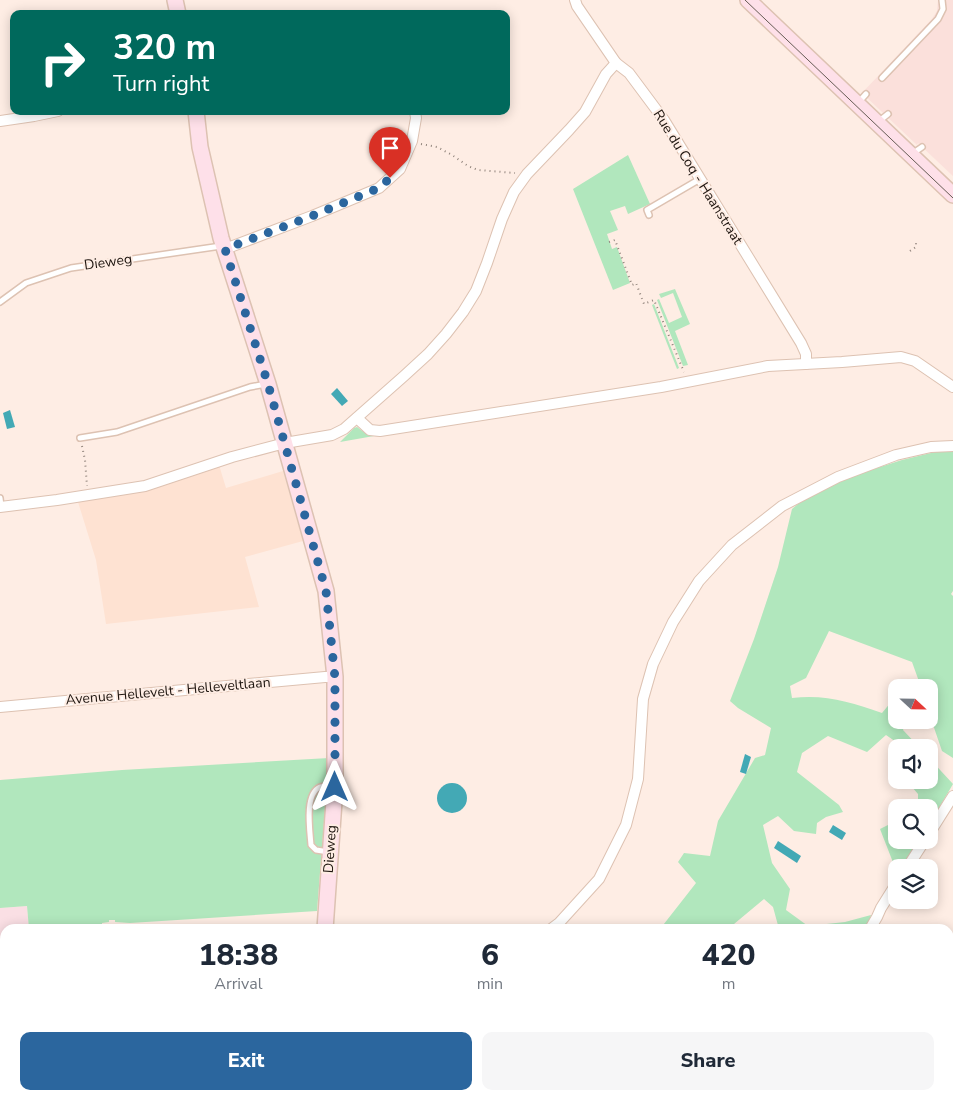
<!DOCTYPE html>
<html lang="en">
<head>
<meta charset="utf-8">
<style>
	body { margin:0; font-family:"Nunito Sans",sans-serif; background:#f6f6f7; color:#1f2937; height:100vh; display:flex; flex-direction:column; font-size:19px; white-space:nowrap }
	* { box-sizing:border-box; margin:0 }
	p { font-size:16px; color:#747a83 }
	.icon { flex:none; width:28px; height:28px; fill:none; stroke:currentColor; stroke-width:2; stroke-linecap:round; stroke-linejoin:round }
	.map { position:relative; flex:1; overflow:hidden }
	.drawer { position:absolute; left:0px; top:924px; width:954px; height:176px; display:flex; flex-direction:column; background:#fff; border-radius:15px 15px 0 0; box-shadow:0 2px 12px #0003 }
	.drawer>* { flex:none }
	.banner { position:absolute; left:10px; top:10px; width:500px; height:105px; border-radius:10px; box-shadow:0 2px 12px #0003; background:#00695c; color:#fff; overflow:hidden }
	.needle { width:32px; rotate:112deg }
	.buttons { position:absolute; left:888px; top:679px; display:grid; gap:10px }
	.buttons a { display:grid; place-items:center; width:50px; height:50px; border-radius:10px; background:#fff; box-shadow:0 2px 12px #0003; font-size:25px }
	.pin { position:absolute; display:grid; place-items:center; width:42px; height:42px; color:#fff; margin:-51px -21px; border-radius:50% 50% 50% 0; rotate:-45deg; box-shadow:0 0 5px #0007 }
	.pin .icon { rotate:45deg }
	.me { position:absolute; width:55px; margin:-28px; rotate:0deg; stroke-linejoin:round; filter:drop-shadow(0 0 4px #0008) }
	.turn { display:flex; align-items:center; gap:18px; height:105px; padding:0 20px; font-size:22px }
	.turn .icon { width:65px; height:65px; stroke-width:2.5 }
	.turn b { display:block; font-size:35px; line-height:42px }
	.eta { display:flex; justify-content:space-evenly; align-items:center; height:85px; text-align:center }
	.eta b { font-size:30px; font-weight:800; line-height:35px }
	.cta { display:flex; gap:10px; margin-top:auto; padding:10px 20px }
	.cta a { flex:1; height:58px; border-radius:10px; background:#2b669e; color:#fff; font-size:20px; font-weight:800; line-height:58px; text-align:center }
	.cta a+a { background:#f6f6f7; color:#1f2937 }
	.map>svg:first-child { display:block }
	.commercial { fill:#fbe0db }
	.built { fill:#fee2d2 }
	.medical { fill:#fadfe4 }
	.green { fill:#b1e7bd }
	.water { fill:#43a9b5 }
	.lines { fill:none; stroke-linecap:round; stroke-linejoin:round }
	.lane-casing { stroke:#ddc2b2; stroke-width:8 }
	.street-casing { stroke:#ddc2b2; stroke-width:12 }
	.secondary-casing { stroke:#ddc2b2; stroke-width:18 }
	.path { stroke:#92857d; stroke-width:2; stroke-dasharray:1 4; stroke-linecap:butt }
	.lane { stroke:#fff; stroke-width:5 }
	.street { stroke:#fff; stroke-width:10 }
	.secondary { stroke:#fee0e9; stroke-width:15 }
	.tram { stroke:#665b54; stroke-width:1 }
	.route { stroke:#2b669e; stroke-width:9; stroke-dasharray:0 16.2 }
	.labels { text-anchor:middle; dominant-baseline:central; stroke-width:4; stroke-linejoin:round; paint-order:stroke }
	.street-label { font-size:14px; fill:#1f1610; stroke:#feede4 }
</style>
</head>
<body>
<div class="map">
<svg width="953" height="1099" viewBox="0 0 953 1099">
	<rect width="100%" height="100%" fill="#feede4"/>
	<polygon class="commercial" points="938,0 953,0 953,176 918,143 917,145 862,93 932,19 937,11"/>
	<polygon class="built" points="219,465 226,488 283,471 303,541 245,557 259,607 106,624 96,560 78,502 117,495"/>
	<polygon class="medical" points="27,906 29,929 5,929 5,1095 17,1095 17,1099 0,1099 0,908"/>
	<g class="green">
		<polygon points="628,155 650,204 628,214 625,206 610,211 618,230 607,234 612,249 617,247 630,283 613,290 573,189"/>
		<polygon points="675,289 690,324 675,331 688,365 683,366 657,300 659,299 669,323 682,317 673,293 661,298 659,294"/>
		<polygon points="654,304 679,368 677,369 652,305"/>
		<polygon points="357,427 368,435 374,436 340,442 354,428"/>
		<path d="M953 451V591L951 594 953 596V758L942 751 929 713V688L921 687 912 662 829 631 806 678 790 686 792 698C825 694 851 702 882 713L896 696V720H906L903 730 919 747H898L899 744 886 735 867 752 828 736 802 753 797 772 839 805 843 812 826 817 817 823 816 834 794 831 778 816 763 825 772 863 790 889 786 910 808 926 845 922 871 915 869 923 866 929H779L773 907 764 899 734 924 733 929H660L696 883 678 862 684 853 710 856 718 821 755 758 765 755 771 728 738 708 730 701 754 639 778 567 792 509 805 498 858 474 902 460 935 452Z"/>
		<polygon points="329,758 317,911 130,923 115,922 115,920 109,920 109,922 102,923 102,929 29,929 27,906 0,908 0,780 122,770"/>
		<polygon points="929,758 953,784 929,825 929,808 918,807 918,794 906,780 929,780"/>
		<polygon points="896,821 896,840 919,840 901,867 896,868 896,870 880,829"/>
	</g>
	<g class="water">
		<polygon points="337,388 348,401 342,406 331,394"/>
		<polygon points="10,410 15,427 7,429 3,413"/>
		<polygon points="745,754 751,757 746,774 740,772"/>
		<circle cx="452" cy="798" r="15"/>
		<polygon points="833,825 846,833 842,840 829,832"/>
		<polygon points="778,841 801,856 797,863 774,848"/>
	</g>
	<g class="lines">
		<defs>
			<g id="lane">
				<polyline points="882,78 938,19 943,9 942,0"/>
				<polyline points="858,103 866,94"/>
				<polyline points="878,122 888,114"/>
				<polyline points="912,154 922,147"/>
				<polyline points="649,215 647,210 700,179"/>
				<polyline points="0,302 26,283 71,268 221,246"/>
				<polyline points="80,438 117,432 250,387 266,384"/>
				<polyline points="0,498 1,506"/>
				<path d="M329 852 316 850 311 845C310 831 304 794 320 787 323 786 329 786 332 787"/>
			</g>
			<g id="street">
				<polyline points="575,0 577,6 616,63 629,73 664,120 801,343 806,354 806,364"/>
				<polyline points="0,121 34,116 58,111"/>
				<polyline points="225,249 312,216 379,188 400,169 412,141 416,118 415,111"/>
				<polyline points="357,418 370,430 380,431 661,387 768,366 842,362 901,357 915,361 953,387"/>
				<polyline points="0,507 57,500 145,486 232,457 285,443 332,435 344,429 404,376 428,354 446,334 463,312 476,291 487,263 502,219 514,192 527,174 569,130 585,112 606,74 616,63"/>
				<polyline points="0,707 325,677 335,677"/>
				<polyline points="929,834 953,796"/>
				<polyline points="907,868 925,840"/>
				<polyline points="551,929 559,923 599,879 626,825 638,779 643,699 653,664 673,622 699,581 732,545 782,506 838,477 896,455 931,447 953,446"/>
				<polyline points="870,929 877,917 881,908 896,884"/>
				<polyline points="949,979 953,973"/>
				<polyline points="949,1018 953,1017"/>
				<polyline points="338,1099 343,1095"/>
				<polyline points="409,1099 420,1095"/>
				<polyline points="877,1099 879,1095"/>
			</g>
			<g id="secondary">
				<polyline points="175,0 178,14"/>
				<polyline points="748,0 953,195"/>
				<polyline points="196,111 200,147 221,238 268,384 326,591 335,677 335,787 325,929"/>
				<polyline points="326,1095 326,1099"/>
			</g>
		</defs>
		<use href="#lane" class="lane-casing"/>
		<use href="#street" class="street-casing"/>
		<use href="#secondary" class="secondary-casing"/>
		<g class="path">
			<polyline points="421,144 437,147 452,155 468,166 478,170 515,173"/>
			<polyline points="609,242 615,240 632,285 636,283 644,304 654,300 684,372"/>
			<polyline points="910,251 916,247 916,243"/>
			<polyline points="82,446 85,460 87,486"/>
			<polyline points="0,956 5,955"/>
		</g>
		<use href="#lane" class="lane"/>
		<use href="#street" class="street"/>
		<use href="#secondary" class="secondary"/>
		<polyline class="tram" points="745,0 953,198"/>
	</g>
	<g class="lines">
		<polyline class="route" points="335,787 335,678 326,591 268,384 225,249 312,216 379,188 390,178"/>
	</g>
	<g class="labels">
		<g class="street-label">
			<text transform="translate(698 177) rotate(58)">Rue du Coq - Haanstraat</text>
			<text transform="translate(108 262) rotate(-8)">Dieweg</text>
			<text transform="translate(168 691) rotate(-5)">Avenue Hellevelt - Helleveltlaan</text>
			<text transform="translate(330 849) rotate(-86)">Dieweg</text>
		</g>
	</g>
</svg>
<div class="buttons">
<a><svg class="needle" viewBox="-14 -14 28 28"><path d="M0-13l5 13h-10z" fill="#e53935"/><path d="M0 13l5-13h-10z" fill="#747a83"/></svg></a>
<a><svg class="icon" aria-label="sound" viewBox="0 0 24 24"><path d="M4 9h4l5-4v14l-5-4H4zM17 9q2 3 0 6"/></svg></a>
<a><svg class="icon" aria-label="search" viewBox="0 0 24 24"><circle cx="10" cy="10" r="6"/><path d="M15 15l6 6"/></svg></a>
<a><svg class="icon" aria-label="layers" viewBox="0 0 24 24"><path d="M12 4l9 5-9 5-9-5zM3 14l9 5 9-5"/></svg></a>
</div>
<div class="pin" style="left:390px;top:178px;background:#d93025"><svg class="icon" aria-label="arrive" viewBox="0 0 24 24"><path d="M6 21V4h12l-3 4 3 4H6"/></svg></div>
<svg class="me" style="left:335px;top:787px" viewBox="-20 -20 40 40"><path d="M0-17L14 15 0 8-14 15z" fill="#2b669e" stroke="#fff" stroke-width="4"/></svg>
<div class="banner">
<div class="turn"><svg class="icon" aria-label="right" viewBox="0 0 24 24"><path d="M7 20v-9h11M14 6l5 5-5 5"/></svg><div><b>320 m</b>Turn right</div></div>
</div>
<section class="drawer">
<div class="eta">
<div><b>18:38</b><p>Arrival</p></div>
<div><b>6</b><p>min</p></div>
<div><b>420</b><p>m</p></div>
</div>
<div class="cta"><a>Exit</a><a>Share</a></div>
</section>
</div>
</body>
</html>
